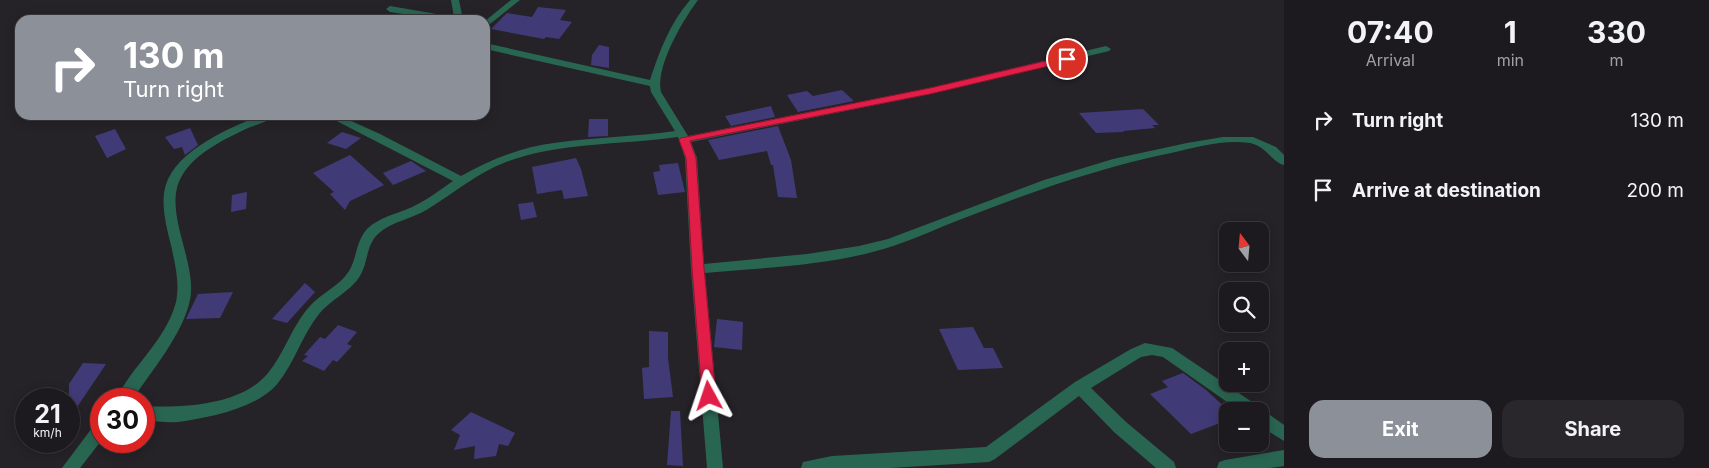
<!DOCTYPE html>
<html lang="en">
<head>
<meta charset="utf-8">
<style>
	body { margin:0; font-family:Inter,sans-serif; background:#29272b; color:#f1f3f6; height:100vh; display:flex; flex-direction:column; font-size:19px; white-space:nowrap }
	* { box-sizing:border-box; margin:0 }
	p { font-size:16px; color:#a0a1a4 }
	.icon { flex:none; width:28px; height:28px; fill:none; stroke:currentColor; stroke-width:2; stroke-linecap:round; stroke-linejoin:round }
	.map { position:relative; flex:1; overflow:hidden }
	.side { display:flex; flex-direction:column; background:#1c1a1e; width:425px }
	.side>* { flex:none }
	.top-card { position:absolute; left:15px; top:15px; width:475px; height:105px; border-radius:15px; box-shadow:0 2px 12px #0003,0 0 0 1px #3a383c; background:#8c9099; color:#fff; overflow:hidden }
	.needle { width:32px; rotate:344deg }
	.tools { position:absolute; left:1219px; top:222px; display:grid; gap:10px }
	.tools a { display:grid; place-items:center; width:50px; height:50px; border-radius:10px; background:#1c1a1e; box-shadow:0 2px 12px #0003,0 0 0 1px #3a383c; font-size:25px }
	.speed { position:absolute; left:15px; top:388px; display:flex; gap:10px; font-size:25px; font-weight:700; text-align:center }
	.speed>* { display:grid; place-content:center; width:65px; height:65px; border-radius:50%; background:#1c1a1e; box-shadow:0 2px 12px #0003,0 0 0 1px #3a383c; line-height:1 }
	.speed small { font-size:12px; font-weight:400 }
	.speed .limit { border:8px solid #d22; background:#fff; color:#111 }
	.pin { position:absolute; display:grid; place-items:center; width:42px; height:42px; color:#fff; margin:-21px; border:2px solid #fff; border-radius:50%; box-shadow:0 1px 5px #0007 }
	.me { position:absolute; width:55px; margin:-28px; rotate:355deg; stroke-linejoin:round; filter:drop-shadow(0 0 4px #0008) }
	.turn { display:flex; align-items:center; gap:18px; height:105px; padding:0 25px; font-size:22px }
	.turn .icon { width:65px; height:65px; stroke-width:2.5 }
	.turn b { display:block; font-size:35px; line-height:42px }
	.eta { display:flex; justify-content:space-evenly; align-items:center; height:85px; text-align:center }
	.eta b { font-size:30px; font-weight:700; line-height:35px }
	.cta { display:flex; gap:10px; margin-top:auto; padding:10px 25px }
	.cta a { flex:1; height:58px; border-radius:15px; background:#8c9099; color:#fff; font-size:20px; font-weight:700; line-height:58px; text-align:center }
	.cta a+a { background:#29272b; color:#f1f3f6 }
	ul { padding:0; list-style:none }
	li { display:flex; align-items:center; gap:15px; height:70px; padding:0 25px }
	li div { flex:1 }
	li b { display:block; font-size:19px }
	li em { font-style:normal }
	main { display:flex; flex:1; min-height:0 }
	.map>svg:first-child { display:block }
	.building { fill:#403b77 }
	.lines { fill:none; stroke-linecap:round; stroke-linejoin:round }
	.street { fill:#296651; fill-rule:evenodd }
	.route { fill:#e11d48; stroke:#92132f }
</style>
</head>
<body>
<main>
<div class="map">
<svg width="1284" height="468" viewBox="0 0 1284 468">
	<rect width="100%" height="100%" fill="#252328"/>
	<g class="building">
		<polygon points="538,7 566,10 560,20 572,22 559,39 546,37 544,39 491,29 507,13 532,17"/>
		<polygon points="599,45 609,47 609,68 591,65 592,55"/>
		<polygon points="842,90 854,101 798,112 787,95 807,91 813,96"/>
		<polygon points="771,106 775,117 731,126 725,116"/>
		<polygon points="1143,109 1159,125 1152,125 1155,128 1123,131 1124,132 1096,133 1079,113"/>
		<polygon points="589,119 608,119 608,136 588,137"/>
		<polygon points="778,126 791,160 797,198 778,197 773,165 771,165 767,151 719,160 708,140"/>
		<polygon points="190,128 198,145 185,155 182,147 174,149 165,137"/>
		<polygon points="115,129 126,149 107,158 95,136"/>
		<polygon points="342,132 361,138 346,149 327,143"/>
		<polygon points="350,155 384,185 350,201 345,210 330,194 334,192 313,173"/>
		<polygon points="576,158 581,169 588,196 564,199 562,190 537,194 532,167"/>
		<polygon points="411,161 426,171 393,185 383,173"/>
		<polygon points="678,163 685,192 658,195 653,172 660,171 659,165"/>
		<polygon points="247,192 246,209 231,212 232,195"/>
		<polygon points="533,202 537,217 521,220 518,204"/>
		<polygon points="305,283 315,292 287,323 272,319"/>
		<polygon points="233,292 220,318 186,319 198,294"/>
		<polygon points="717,319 743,322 742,350 714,347"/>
		<polygon points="338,325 357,332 347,344 352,346 337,362 333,360 324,371 302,361 308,356 304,355 320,337 325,339"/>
		<polygon points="973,327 984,348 993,348 1003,368 958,370 939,329"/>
		<polygon points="649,331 668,332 668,358 673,397 644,399 642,368 649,367"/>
		<polygon points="83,363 106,364 69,419 69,384"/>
		<polygon points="1183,373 1206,390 1228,410 1228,420 1191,434 1150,394 1168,387 1162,381"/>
		<polygon points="671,411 680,411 683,466 667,465"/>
		<polygon points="471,412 515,433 508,446 499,444 496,456 474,459 475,446 454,450 460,435 451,430"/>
	</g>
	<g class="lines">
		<g class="street">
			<polygon points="451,0 459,0 463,20 441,20 390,12 386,9 390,6 454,17"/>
			<polygon points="511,0 520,0 485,28 485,21"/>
			<path d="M690 0H698C683 20 655 67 661 92L688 136 930 88 1106 46 1111 49 1109 51 930 94 691 142 697 158 704 264 807 254 859 246 888 239 1044 180 1113 159 1187 143 1223 137H1253L1276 147 1284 155V165C1273 163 1266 146 1250 143 1225 139 1196 147 1171 153 1098 168 1028 193 959 220 938 228 917 238 896 245 835 266 768 267 705 273L723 468H707L691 269 685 158 678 137C622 145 559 142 506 162 477 173 454 193 428 209 412 219 392 221 378 234 366 245 368 263 360 276 350 292 330 300 319 314 302 335 295 362 278 383 258 408 209 418 178 422 167 423 155 421 144 420V406C182 408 241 406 268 373 284 354 293 324 310 306 321 293 340 286 349 271 357 258 356 241 367 229 380 216 402 213 418 204 430 198 441 189 453 181L325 115H338L380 134 461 176C489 160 521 147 554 143 594 137 635 137 675 131L651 92 650 86 485 49V43L650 80C659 52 670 23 690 0Z"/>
			<path d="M261 115H275C269 122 257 124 248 128 225 139 197 152 183 174 160 209 198 261 190 300 183 334 152 370 133 399H116C133 365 166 340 176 302 180 283 175 264 171 245 167 229 162 210 164 193 170 152 228 129 261 115Z"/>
			<polygon points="1145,343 1172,348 1258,406 1259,410 1266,412 1284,425 1284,441 1260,426 1260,411 1240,411 1163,357 1152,355 1141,357 1091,388 1126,422 1174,462 1176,468 1156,468 1114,432 1079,396 995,459 989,462 890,468 801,468 803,462 832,456 986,447 1075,382 1131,349"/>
			<polygon points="101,422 101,441 80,468 62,468 95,424"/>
			<polygon points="1284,450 1284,466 1270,468 1217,468 1219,462 1225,460"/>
		</g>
	</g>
	<polygon class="route" points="1067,56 1072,59 1070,61 930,94 690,141 696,158 704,268 716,396 714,400 709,402 704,400 702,396 692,268 686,158 679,140 681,138 930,88"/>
</svg>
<div class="tools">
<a><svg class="needle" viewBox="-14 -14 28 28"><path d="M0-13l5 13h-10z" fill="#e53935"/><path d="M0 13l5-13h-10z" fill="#a0a1a4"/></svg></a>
<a><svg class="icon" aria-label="search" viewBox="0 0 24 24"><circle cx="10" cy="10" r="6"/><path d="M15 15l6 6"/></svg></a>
<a>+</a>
<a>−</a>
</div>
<div class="speed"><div>21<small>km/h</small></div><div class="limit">30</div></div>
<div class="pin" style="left:1067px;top:59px;background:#d93025"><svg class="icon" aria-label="arrive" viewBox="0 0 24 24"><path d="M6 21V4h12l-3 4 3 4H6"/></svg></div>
<svg class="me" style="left:709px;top:396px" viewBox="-20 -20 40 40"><path d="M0-17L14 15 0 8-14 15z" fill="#e11d48" stroke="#fff" stroke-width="4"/></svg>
<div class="top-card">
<div class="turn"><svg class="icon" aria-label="right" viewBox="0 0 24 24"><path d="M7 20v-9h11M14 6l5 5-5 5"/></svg><div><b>130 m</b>Turn right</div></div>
</div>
</div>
<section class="side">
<div class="eta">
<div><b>07:40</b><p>Arrival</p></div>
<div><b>1</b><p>min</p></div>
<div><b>330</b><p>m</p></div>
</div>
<ul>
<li><svg class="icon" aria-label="right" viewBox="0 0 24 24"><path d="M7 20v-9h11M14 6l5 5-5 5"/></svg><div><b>Turn right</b></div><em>130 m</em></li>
<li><svg class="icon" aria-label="arrive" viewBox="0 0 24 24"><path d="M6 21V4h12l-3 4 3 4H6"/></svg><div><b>Arrive at destination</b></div><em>200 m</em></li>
</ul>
<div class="cta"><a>Exit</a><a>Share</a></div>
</section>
</main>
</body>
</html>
